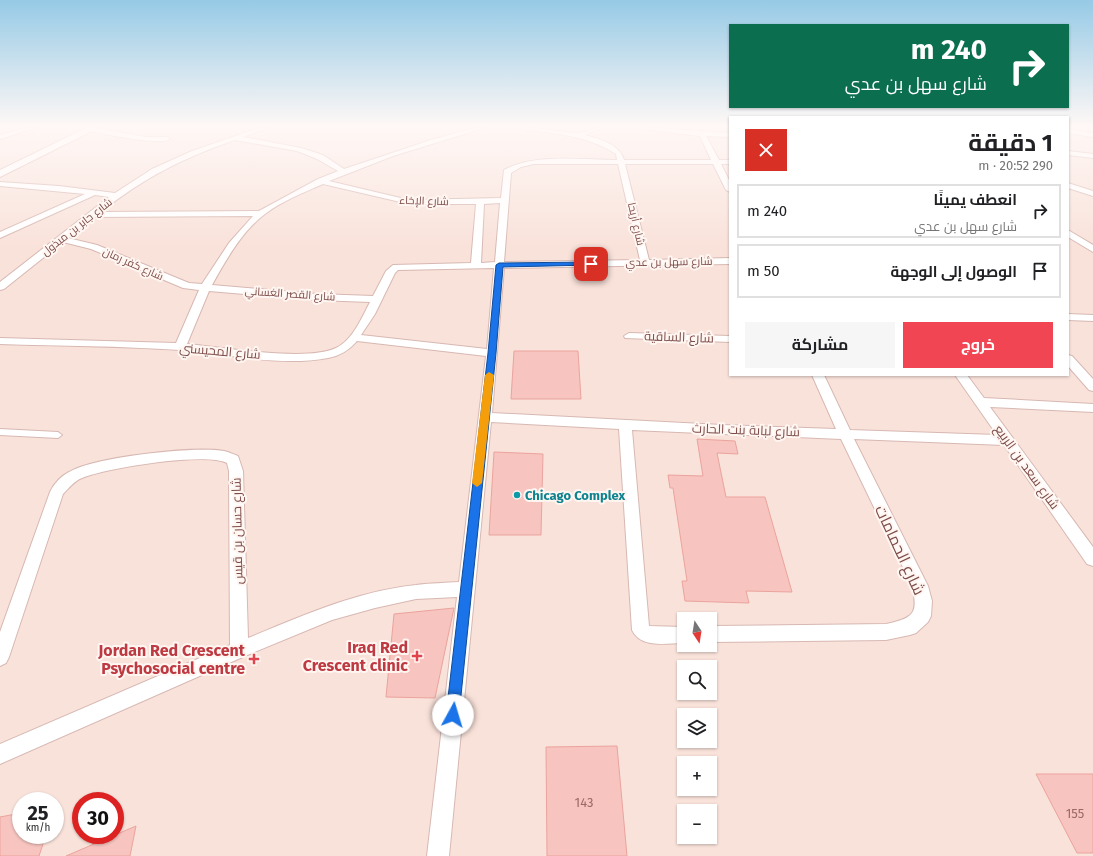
<!DOCTYPE html>
<html lang="ar">
<head>
<meta charset="utf-8">
<style>
	body { margin:0; font-family:"Fira Sans",Cairo,sans-serif; background:#f6f6f6; color:#202124; direction:rtl; height:100vh; display:flex; flex-direction:column; font-size:15px; white-space:nowrap }
	* { box-sizing:border-box; margin:0 }
	p { font-size:13px; color:#757577 }
	.icon { flex:none; width:22px; height:22px; fill:none; stroke:currentColor; stroke-width:2; stroke-linecap:round; stroke-linejoin:round }
	.map { position:relative; flex:1; overflow:hidden; direction:ltr }
	.drawer { position:absolute; left:729px; top:116px; width:340px; height:260px; display:flex; flex-direction:column; background:#fff; border-radius:0px; box-shadow:0 1px 3px #0004; direction:rtl }
	.drawer>* { flex:none }
	.top-card { position:absolute; left:729px; top:24px; width:340px; height:84px; border-radius:0px; box-shadow:0 1px 3px #0004; direction:rtl; background:#0b6e4f; color:#fff; overflow:hidden }
	.needle { width:26px; rotate:168deg }
	.buttons { position:absolute; left:677px; top:612px; display:grid; gap:8px }
	.buttons a { display:grid; place-items:center; width:40px; height:40px; border-radius:0px; background:#fff; box-shadow:0 1px 3px #0004; font-size:20px }
	.speed { position:absolute; left:12px; top:792px; display:flex; gap:8px; font-size:20px; font-weight:700; text-align:center }
	.speed>* { display:grid; place-content:center; width:52px; height:52px; border-radius:50%; background:#fff; box-shadow:0 1px 3px #0004; line-height:1 }
	.speed small { font-size:10px; font-weight:400 }
	.speed .limit { border:6px solid #d22; background:#fff; color:#111 }
	.pin { position:absolute; display:grid; place-items:center; width:34px; height:34px; color:#fff; margin:-17px; border-radius:8px; box-shadow:0 2px 6px #0006 }
	.me { position:absolute; width:44px; margin:-22px; rotate:6deg; stroke-linejoin:round; filter:drop-shadow(0 0 3px #0008) }
	.turn { display:flex; align-items:center; gap:14px; height:84px; padding:0 16px; font-size:18px }
	.turn .icon { width:52px; height:52px; stroke-width:2.5 }
	.turn b { display:block; font-size:28px; line-height:34px }
	.round { display:grid; place-items:center; flex:none; width:42px; height:42px; border-radius:0px; background:#f6f6f6 }
	.headline { display:flex; align-items:center; justify-content:space-between; height:68px; padding:0 16px }
	h1 { font-size:24px; font-weight:700; line-height:30px }
	.cta { display:flex; gap:8px; margin-top:auto; padding:8px 16px }
	.cta a { flex:1; height:46px; border-radius:0px; background:#f24554; color:#fff; font-size:16px; font-weight:700; line-height:46px; text-align:center }
	.cta a+a { background:#f6f6f6; color:#202124 }
	ul { padding:0; list-style:none }
	li { display:flex; align-items:center; gap:12px; height:54px; margin:0 8px 6px; padding:0 8px; border:2px solid #e0e0e0; border-radius:0px }
	li div { flex:1 }
	li b { display:block; font-size:15px }
	li em { font-style:normal }
	.map>svg:first-child { display:block }
	.residential { fill:#f9e2da; fill-rule:evenodd }
	.building { fill:#f7c4bf; stroke:#eba39d }
	.lines { fill:none; stroke-linecap:round; stroke-linejoin:round }
	.lane-casing { stroke:#d7b8b2; stroke-width:2 }
	.street-casing { stroke:#d7b8b2; stroke-width:2 }
	.secondary-casing { stroke:#dbb5af; stroke-width:2 }
	.lane { fill:#fff; fill-rule:evenodd }
	.street { fill:#fff; fill-rule:evenodd }
	.secondary { fill:#fff; fill-rule:evenodd }
	.route { fill:#1a73e8; stroke:#114b97 }
	.slow { fill:#f59e0b }
	.culture-dot { fill:#0f9aa8; stroke:#fff6f2; stroke-width:1.5 }
	.health-dot { fill:#e0444e; stroke:#fff6f2; stroke-width:1.5 }
	.labels { text-anchor:middle; dominant-baseline:central; stroke-width:4; stroke-linejoin:round; paint-order:stroke }
	.far-street-label { font-size:11px; fill:#7d4c49; stroke:#fff6f2 }
	.street-label { font-size:13px; fill:#7d4c49; stroke:#fff6f2 }
	.culture-label { font-size:13px; font-weight:bold; fill:#0d838f; stroke:#fff6f2; text-anchor:start }
	.near-number-label { font-size:13px; fill:#9c6a66 }
	.near-street-label { font-size:16px; fill:#7d4c49; stroke:#fff6f2 }
	.near-health-label { font-size:16px; font-weight:bold; fill:#be3a42; stroke:#fff6f2; text-anchor:end }
</style>
</head>
<body>
<div class="map">
<svg width="1093" height="856" viewBox="0 0 1093 856">
	<rect width="100%" height="100%" fill="#fef0ea"/>
	<path class="residential" d="M0 127H730V375H1068V132L1093 136V856H0ZM684 619H710V645H684ZM684 667H710V693H684ZM684 715H710V741H684ZM684 763H710V789H684ZM21 801H55V835H21ZM81 801H115V835H81ZM684 811H710V837H684Z"/>
	<g class="building">
		<polygon points="514,351 578,351 581,399 511,399"/>
		<polygon points="697,439 735,441 738,454 717,453 726,497 765,497 792,592 746,591 749,603 685,601 682,581 687,581 673,488 670,488 668,475 703,476"/>
		<polygon points="494,452 543,454 541,535 489,535"/>
		<polygon points="454,608 435,698 386,697 394,614"/>
		<polygon points="617,746 627,856 547,856 546,747"/>
		<polygon points="1036,774 1093,774 1093,853 1077,853"/>
		<polygon points="21,813 21,835 46,835 39,856 0,856 0,817"/>
		<polygon points="136,826 130,856 66,856"/>
	</g>
	<g class="lines">
		<defs>
			<polygon id="lane" points="0,429 58,432 62,435 58,438 0,435"/>
			<g id="street">
				<polygon points="29,127 38,127 0,139 0,135"/>
				<path d="M90 127 146 137H167L170 139C161 146 102 134 88 130V128Z"/>
				<path d="M262 127H270L243 137 301 148 323 155 344 169 434 139 478 127H487L393 156 329 181 409 200 501 198 504 170C535 153 582 160 617 160L616 154C587 135 555 134 522 129L519 127C538 127 557 132 576 133 584 134 594 127 603 127L585 135C599 139 620 144 624 160H711L700 136 643 129 640 127 730 133V137L706 136 719 160H730V164H721L730 182V192L726 190 713 164H625L649 260 730 258V264L504 268 492 413 722 425 836 429 812 375H824L850 430 997 435 955 375H967L984 398 1093 404V412L990 407 1093 547V566L1087 564 1004 445 854 439 928 586 932 601 931 616 928 622 916 633 910 635 886 640 710 642V626L886 624C913 618 919 614 912 586L841 439 632 430 649 626 684 627V643C666 643 641 649 632 630L619 429 491 422 449 856H427L457 597 416 599 375 608 332 620 245 656 0 764V744L230 645 229 471 227 463C205 452 106 468 82 478 74 481 69 488 63 494L9 657 6 663 0 666V632L50 492C54 484 61 476 69 472 94 457 194 446 224 451 229 452 233 454 238 456L243 471 248 638C302 616 357 591 416 585 431 583 445 583 459 582L486 356 357 341C349 350 340 356 328 358 280 367 228 354 180 350 120 346 60 346 0 344V338L176 343 199 290 183 288 91 249 63 242 4 289 0 290V282L109 197 95 195 0 238V232L85 194 0 186V182L59 186 115 193 152 169 192 151ZM235 140 297 151 317 159 338 171 318 179 259 211 101 212C143 178 185 157 235 140ZM534 164H618L640 260 504 262 511 173 521 167ZM323 184 409 204H476L471 263 393 265 386 271 373 296 317 294 212 285C226 260 242 231 265 214 282 201 303 193 323 184ZM500 203 495 262 481 263 484 204ZM253 216 229 243 202 284 189 283 97 245 68 238 95 217ZM494 268 487 349 361 335 375 314 395 273 398 270ZM209 291 317 300 370 302C362 317 353 340 336 348 307 362 221 347 187 344Z"/>
				<polygon points="1068,129 1093,133 1093,137 1068,133"/>
				<polygon points="1068,151 1093,154 1093,158 1068,155"/>
				<polygon points="1068,183 1093,191 1093,196 1068,188"/>
				<polygon points="1068,230 1093,245 1093,252 1068,237"/>
				<polygon points="1068,314 1093,315 1093,321 1068,320"/>
				<polygon points="629,333 730,336 730,342 625,338 624,336"/>
				<polygon points="1068,355 1072,356 1093,379 1093,391 1089,390 1068,366"/>
			</g>
			<polygon id="secondary" points="88,127 100,127 0,177 0,170"/>
		</defs>
		<use href="#lane" class="lane-casing"/>
		<use href="#street" class="street-casing"/>
		<use href="#secondary" class="secondary-casing"/>
		<use href="#lane" class="lane"/>
		<use href="#street" class="street"/>
		<use href="#secondary" class="secondary"/>
	</g>
	<linearGradient id="sky" x2="0" y2="1"><stop stop-color="#96cae6"/><stop offset="0.51" stop-color="#fff8f6"/><stop offset="1" stop-color="#fff8f6" stop-opacity="0"/></linearGradient>
	<rect width="1093" height="247" fill="url(#sky)"/>
	<polygon class="route" points="591,262 594,264 593,265 503,267 496,353 459,715 457,719 453,721 448,719 446,715 488,353 496,265 499,263"/>
	<polygon class="slow" points="489,372 494,375 482,483 477,487 472,483 485,375"/>
	<circle class="culture-dot" cx="517" cy="495" r="4"/>
	<g class="health-dot">
		<path d="M415 650h4v4h4v4h-4v4h-4v-4h-4v-4h4z"/>
		<path d="M252 653h4v4h4v4h-4v4h-4v-4h-4v-4h4z"/>
	</g>
	<g class="labels">
		<g class="far-street-label">
			<text transform="translate(424 201) rotate(2)">شارع الإخاء</text>
			<text transform="translate(636 224) rotate(77)">شارع أريحا</text>
			<text transform="translate(77 227) rotate(-38)">شارع جابر بن مبذول</text>
			<text transform="translate(669 262) rotate(-1)">شارع سهل بن عدي</text>
			<text transform="translate(133 264) rotate(24)">شارع كفر رمان</text>
			<text transform="translate(290 294) rotate(4)">شارع القصر الغساني</text>
		</g>
		<g class="street-label">
			<text transform="translate(679 337) rotate(2)">شارع الساقية</text>
			<text transform="translate(220 351) rotate(5)">شارع المحيسني</text>
			<text transform="translate(746 430) rotate(2)">شارع لبابة بنت الحارث</text>
			<text transform="translate(1027 467) rotate(54)">شارع سعد بن الربيع</text>
			<text transform="translate(237 531) rotate(-91)">شارع حسان بن قيس</text>
		</g>
		<g class="culture-label">
			<text x="525" y="495">Chicago Complex</text>
		</g>
		<g class="near-number-label">
			<text x="584" y="802">143</text>
			<text x="1075" y="813">155</text>
		</g>
		<g class="near-street-label">
			<text transform="translate(900 550) rotate(65)">شارع الحمامات</text>
		</g>
		<g class="near-health-label">
			<text x="408" y="647">Iraq Red<tspan x="408" dy="18">Crescent clinic</tspan></text>
			<text x="245" y="650">Jordan Red Crescent<tspan x="245" dy="18">Psychosocial centre</tspan></text>
		</g>
	</g>
</svg>
<div class="buttons">
<a><svg class="needle" viewBox="-14 -14 28 28"><path d="M0-13l5 13h-10z" fill="#e53935"/><path d="M0 13l5-13h-10z" fill="#757577"/></svg></a>
<a><svg class="icon" aria-label="search" viewBox="0 0 24 24"><circle cx="10" cy="10" r="6"/><path d="M15 15l6 6"/></svg></a>
<a><svg class="icon" aria-label="layers" viewBox="0 0 24 24"><path d="M12 4l9 5-9 5-9-5zM3 14l9 5 9-5"/></svg></a>
<a>+</a>
<a>−</a>
</div>
<div class="speed"><div>25<small>km/h</small></div><div class="limit">30</div></div>
<div class="pin" style="left:591px;top:264px;background:#d93025"><svg class="icon" aria-label="arrive" viewBox="0 0 24 24"><path d="M6 21V4h12l-3 4 3 4H6"/></svg></div>
<svg class="me" style="left:453px;top:715px" viewBox="-20 -20 40 40"><circle r="19" fill="#fff"/><path d="M0-13L10 11 0 6-10 11z" fill="#1a73e8"/></svg>
<div class="top-card">
<div class="turn"><svg class="icon" aria-label="right" viewBox="0 0 24 24"><path d="M7 20v-9h11M14 6l5 5-5 5"/></svg><div><b>240 m</b>شارع سهل بن عدي</div></div>
</div>
<section class="drawer">
<div class="headline"><div><h1>1 دقيقة</h1><p>290 m · 20:52</p></div><a class="round" style="background:#d93025;color:#fff"><svg class="icon" aria-label="close" viewBox="0 0 24 24"><path d="M6 6l12 12M18 6L6 18"/></svg></a></div>
<ul>
<li><svg class="icon" aria-label="right" viewBox="0 0 24 24"><path d="M7 20v-9h11M14 6l5 5-5 5"/></svg><div><b>انعطف يمينًا</b><p>شارع سهل بن عدي</p></div><em>240 m</em></li>
<li><svg class="icon" aria-label="arrive" viewBox="0 0 24 24"><path d="M6 21V4h12l-3 4 3 4H6"/></svg><div><b>الوصول إلى الوجهة</b></div><em>50 m</em></li>
</ul>
<div class="cta"><a>خروج</a><a>مشاركة</a></div>
</section>
</div>
</body>
</html>
